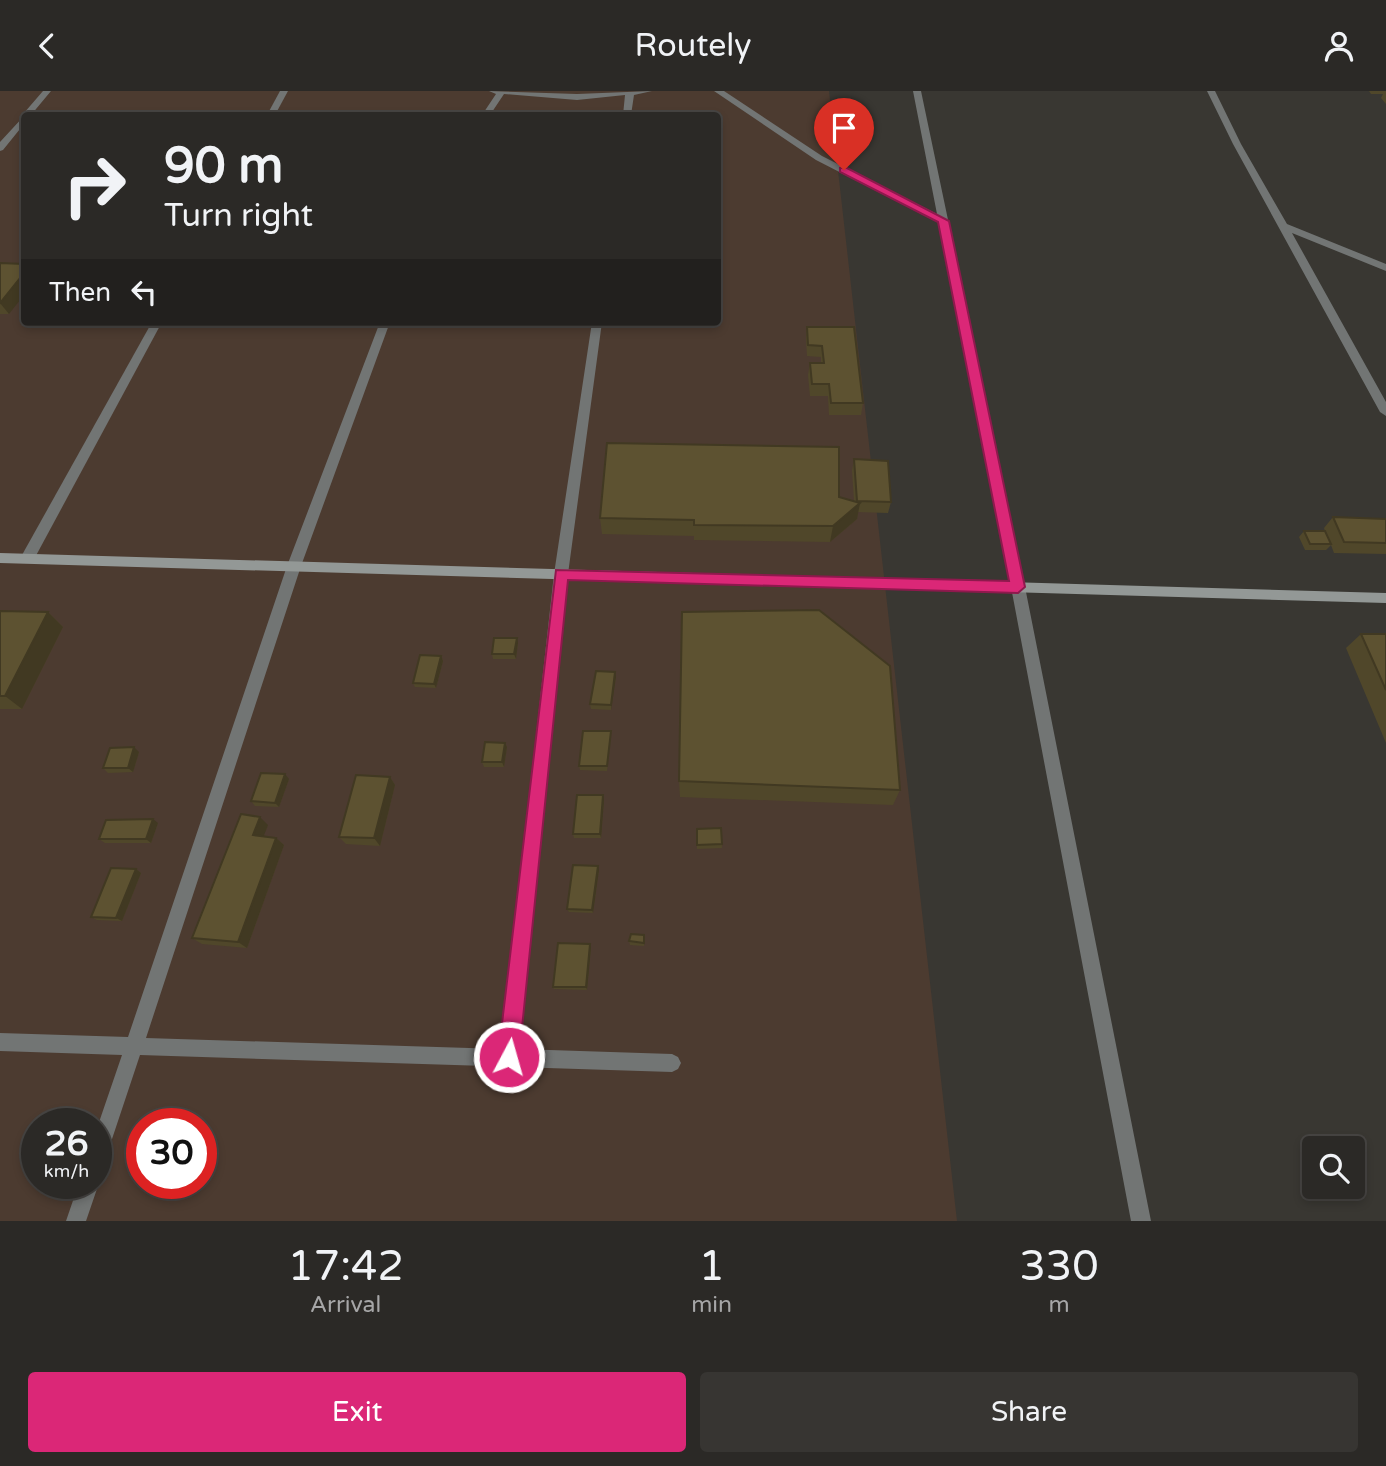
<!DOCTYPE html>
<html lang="en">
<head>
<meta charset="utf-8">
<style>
	body { margin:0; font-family:"Varela Round",sans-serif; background:#373532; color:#f1f3f6; height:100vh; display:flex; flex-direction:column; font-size:26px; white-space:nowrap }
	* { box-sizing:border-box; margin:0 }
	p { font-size:23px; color:#a6a6a7 }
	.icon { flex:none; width:38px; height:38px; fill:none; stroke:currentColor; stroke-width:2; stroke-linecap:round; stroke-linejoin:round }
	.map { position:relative; height:1130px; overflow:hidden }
	.details { display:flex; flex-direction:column; background:#2b2926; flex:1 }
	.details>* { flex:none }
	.banner { position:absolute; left:21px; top:21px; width:700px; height:214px; border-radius:7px; box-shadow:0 4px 10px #0003,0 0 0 2px #474543; background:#2b2926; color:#f1f3f6; overflow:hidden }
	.fabs { position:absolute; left:1302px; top:1045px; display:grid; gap:14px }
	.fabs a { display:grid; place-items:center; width:63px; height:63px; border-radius:7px; background:#2b2926; box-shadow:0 4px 10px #0003,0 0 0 2px #474543; font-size:35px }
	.speed { position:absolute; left:21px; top:1017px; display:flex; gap:14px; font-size:35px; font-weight:700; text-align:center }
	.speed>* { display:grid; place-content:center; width:91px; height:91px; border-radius:50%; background:#2b2926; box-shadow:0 4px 10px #0003,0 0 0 2px #474543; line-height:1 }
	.speed small { font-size:18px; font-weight:400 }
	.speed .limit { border:10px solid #d22; background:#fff; color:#111 }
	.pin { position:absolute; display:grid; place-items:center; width:60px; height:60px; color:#fff; margin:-72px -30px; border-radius:50% 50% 50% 0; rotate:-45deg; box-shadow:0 0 7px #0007 }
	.pin .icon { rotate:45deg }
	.me { position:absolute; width:77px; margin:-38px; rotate:6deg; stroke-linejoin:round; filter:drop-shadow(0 0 5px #0008) }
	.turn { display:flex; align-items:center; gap:24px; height:147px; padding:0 28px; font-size:32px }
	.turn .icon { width:91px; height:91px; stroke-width:2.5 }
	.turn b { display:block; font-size:49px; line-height:60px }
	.then { display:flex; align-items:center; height:66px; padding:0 28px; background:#0003; gap:14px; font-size:26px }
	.eta { display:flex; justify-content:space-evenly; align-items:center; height:119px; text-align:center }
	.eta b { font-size:42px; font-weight:600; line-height:49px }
	.primary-button { display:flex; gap:14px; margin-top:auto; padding:14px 28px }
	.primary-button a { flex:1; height:80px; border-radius:7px; background:#db2777; color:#fff; font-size:28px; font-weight:600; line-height:80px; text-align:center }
	.primary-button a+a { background:#373532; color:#f1f3f6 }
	header { display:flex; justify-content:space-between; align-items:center; height:91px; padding:0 28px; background:#2b2926; font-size:32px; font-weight:600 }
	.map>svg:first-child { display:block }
	.industrial { fill:#4c3b30; fill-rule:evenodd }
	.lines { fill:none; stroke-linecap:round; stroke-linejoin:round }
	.minor { fill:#727574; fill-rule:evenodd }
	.secondary { fill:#939896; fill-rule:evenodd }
	.wall { fill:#50472a }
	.shaded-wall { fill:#413922 }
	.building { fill:#5d5231; stroke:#413922; stroke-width:2 }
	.route { fill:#db2777; stroke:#8e194d; stroke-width:2 }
</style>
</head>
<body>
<header><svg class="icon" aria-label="back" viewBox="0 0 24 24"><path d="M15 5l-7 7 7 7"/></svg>Routely<svg class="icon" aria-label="person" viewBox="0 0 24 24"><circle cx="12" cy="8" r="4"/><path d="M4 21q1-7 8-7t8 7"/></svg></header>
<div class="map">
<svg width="1386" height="1130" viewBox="0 0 1386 1130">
	<rect width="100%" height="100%" fill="#393732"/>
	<path class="industrial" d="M0 0H829L957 1130H0ZM24 24H718V231H24ZM37 1032H96V1092H37ZM142 1032H201V1092H142Z"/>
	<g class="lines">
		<g class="minor">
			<polygon points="43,0 51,0 31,24 24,24 24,33 3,59 0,60 0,51 24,25 24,22"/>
			<polygon points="280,0 288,0 275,24 267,24"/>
			<polygon points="489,0 577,3 652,0 634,4 631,24 623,24 625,4 577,9 504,3 490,24 482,24 496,3"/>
			<polygon points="714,0 724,0 822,65 937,123 913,0 921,0 1025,496 1151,1130 1131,1130 1011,496 939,132 816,69"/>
			<polygon points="1207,0 1215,0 1241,53 1287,133 1386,173 1386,180 1292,142 1386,311 1386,325 1380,321 1233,53"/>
			<polygon points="152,231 162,231 32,472 22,472 20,468 22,464"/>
			<polygon points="380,231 390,231 301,475 146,947 501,958 554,483 592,231 602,231 568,483 519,958 672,963 678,966 681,972 678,978 672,981 140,964 105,1069 103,1076 96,1078 96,1040 122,964 0,960 0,942 128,946 287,475"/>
			<polygon points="96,1086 99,1092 86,1130 66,1130 79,1092 96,1092"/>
		</g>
		<polygon class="secondary" points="0,462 1386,502 1386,512 0,472"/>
	</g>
	<g class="wall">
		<polygon points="1369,0 1386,0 1386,13 1381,7 1383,3 1371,3"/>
		<polygon points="0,172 9,223 0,223"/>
		<polygon points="807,236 854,236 863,312 861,324 829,324 828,305 810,305 808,284 810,272 821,272 821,266 807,265 806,248"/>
		<polygon points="854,368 891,411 888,422 858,421 857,428 830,451 694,449 694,445 602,443 600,427 839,406 854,410 852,380"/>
		<polygon points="1333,426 1386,428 1386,463 1334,462 1331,454 1326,459 1305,459 1299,446 1304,440 1325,440 1324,437"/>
		<polygon points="0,520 48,521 63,536 22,618 0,618"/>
		<polygon points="1361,543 1386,543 1386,652 1346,557"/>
		<polygon points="518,552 516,568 493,568 492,563"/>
		<polygon points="441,565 443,570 436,597 415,596 413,592"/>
		<polygon points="616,586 611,619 591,618 590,613"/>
		<polygon points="611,645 607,680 580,679 579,675"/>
		<polygon points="505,652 507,656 504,676 484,676 482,671"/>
		<polygon points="139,661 133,681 108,682 103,677"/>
		<polygon points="390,686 395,694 380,755 346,753 339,746"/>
		<polygon points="289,688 279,716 255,715 251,710"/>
		<polygon points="679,690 900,699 893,714 680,706"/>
		<polygon points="604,709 601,747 574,747 573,743"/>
		<polygon points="158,732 151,752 105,752 99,748"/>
		<polygon points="268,734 263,745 276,747 284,754 247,857 202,853 192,847"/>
		<polygon points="721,737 722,757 697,758 697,738"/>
		<polygon points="136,778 141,782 122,830 97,829 91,826"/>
		<polygon points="599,779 593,822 569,821 567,818"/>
		<polygon points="644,844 644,855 630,854 629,850"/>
		<polygon points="591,856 587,899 554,898 553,896"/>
	</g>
	<g class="shaded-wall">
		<polygon points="24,182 24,204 9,223 0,212"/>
		<polygon points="860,412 857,428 830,451 833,435"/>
		<polygon points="48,521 63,536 22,618 5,605"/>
		<polygon points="517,547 518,552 516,568 514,563"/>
		<polygon points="441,565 443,570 436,597 434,593"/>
		<polygon points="615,581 616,586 611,619 611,614"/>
		<polygon points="505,652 507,656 504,676 502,671"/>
		<polygon points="134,656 139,661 133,681 128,677"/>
		<polygon points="285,683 289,688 279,716 275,712"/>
		<polygon points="390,686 395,694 380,755 374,747"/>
		<polygon points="603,704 604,709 601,747 600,743"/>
		<polygon points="260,726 268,734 261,752 253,744"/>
		<polygon points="153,728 158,732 151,752 146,748"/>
		<polygon points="276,747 284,754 247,857 238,851"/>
		<polygon points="598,775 599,779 593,822 592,819"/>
		<polygon points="136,778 141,782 122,830 116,827"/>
		<polygon points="590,853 591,856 587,899 586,896"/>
	</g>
	<g class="building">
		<polygon points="0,172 24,173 24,182 0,212"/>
		<polygon points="807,236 854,236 863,312 831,312 829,293 812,293 810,272 824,272 822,255 808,254"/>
		<polygon points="607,352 839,356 839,406 860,412 833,435 694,434 694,429 600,427"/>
		<polygon points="854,368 888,370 891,411 857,410"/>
		<polygon points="1333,426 1386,428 1386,452 1344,451"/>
		<polygon points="1304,440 1325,440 1331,453 1310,453"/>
		<polygon points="819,519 890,575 900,699 679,690 682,521"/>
		<polygon points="0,520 48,521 5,605 0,605"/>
		<polygon points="1361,543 1386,543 1386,599"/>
		<polygon points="494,547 517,547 514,563 492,563"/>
		<polygon points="420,564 441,565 434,593 413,592"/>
		<polygon points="596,580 615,581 611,614 590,613"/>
		<polygon points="583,640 611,640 607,675 579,675"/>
		<polygon points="485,651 505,652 502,671 482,671"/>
		<polygon points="134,656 128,677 103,677 110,657"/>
		<polygon points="261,682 285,683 275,712 251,710"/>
		<polygon points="356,684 390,686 374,747 339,746"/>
		<polygon points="577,704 603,704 600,743 573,743"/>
		<polygon points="241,723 260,726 253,744 276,747 238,851 192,847"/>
		<polygon points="153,728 146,748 99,748 106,729"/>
		<polygon points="721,737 722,753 697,754 697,738"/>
		<polygon points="573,774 598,775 592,819 567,818"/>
		<polygon points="111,777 136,778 116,827 91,826"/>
		<polygon points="631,843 644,844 644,852 629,850"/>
		<polygon points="558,852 590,853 586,896 553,896"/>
	</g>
	<polygon class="route" points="840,77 847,77 949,130 1025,496 1018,502 568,489 519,966 516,973 509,976 501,973 498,966 556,479 1009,490 938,131 840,81"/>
</svg>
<div class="fabs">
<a><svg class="icon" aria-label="search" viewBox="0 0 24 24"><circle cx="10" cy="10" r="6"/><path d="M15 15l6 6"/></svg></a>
</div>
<div class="speed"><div>26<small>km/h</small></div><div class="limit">30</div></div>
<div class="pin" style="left:844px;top:79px;background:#d93025"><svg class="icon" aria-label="arrive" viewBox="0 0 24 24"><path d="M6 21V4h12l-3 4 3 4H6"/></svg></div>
<svg class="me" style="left:509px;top:966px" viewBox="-20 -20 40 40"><circle r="17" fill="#db2777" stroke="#fff" stroke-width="3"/><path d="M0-11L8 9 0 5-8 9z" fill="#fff"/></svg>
<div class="banner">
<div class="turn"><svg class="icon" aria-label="right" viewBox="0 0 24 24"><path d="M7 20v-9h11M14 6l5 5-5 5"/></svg><div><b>90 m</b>Turn right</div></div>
<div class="then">Then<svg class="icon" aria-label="left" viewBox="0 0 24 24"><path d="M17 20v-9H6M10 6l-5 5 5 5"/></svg></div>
</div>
</div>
<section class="details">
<div class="eta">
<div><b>17:42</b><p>Arrival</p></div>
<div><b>1</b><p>min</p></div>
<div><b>330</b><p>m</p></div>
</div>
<div class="primary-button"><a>Exit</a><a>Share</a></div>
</section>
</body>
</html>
